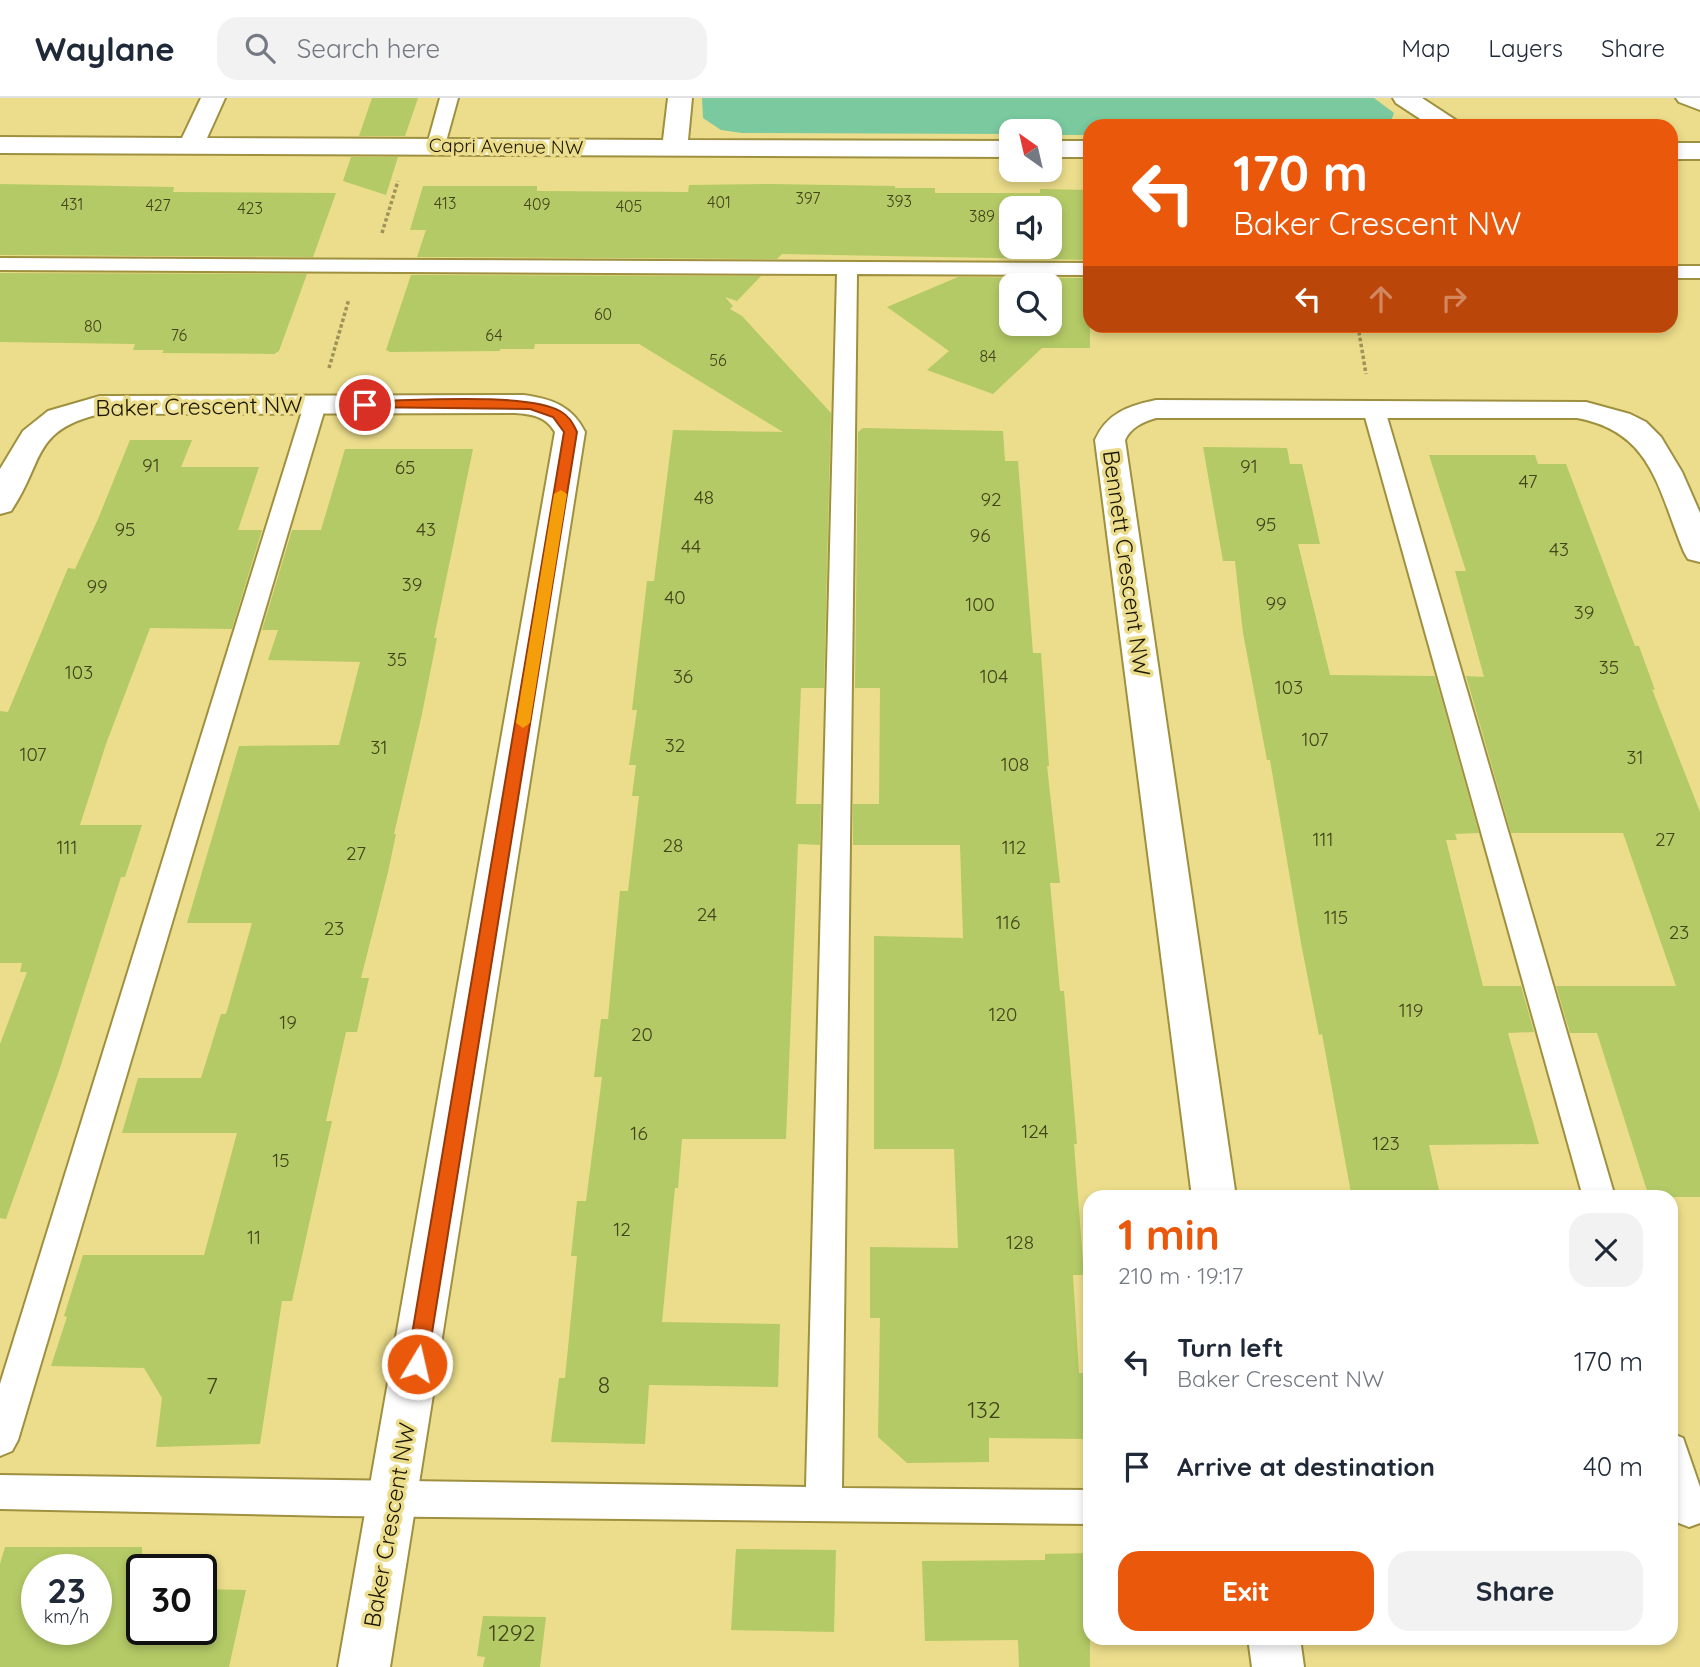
<!DOCTYPE html>
<html lang="en">
<head>
<meta charset="utf-8">
<style>
	body { margin:0; font-family:Quicksand,sans-serif; background:#f2f2f3; color:#1f2937; height:100vh; display:flex; flex-direction:column; font-size:26px; white-space:nowrap }
	* { box-sizing:border-box; margin:0 }
	p { font-size:23px; color:#747a83 }
	.icon { flex:none; width:38px; height:38px; fill:none; stroke:currentColor; stroke-width:2; stroke-linecap:round; stroke-linejoin:round }
	.map { position:relative; flex:1; overflow:hidden }
	.sheet { position:absolute; left:1083px; top:1092px; width:595px; height:455px; display:flex; flex-direction:column; background:#fff; border-radius:21px; box-shadow:0 4px 10px #0003 }
	.sheet>* { flex:none }
	.hud { position:absolute; left:1083px; top:21px; width:595px; height:214px; border-radius:21px; box-shadow:0 4px 10px #0003; background:#ea580c; color:#fff; overflow:hidden }
	.needle { width:46px; rotate:326deg }
	.controls { position:absolute; left:999px; top:21px; display:grid; gap:14px }
	.controls a { display:grid; place-items:center; width:63px; height:63px; border-radius:14px; background:#fff; box-shadow:0 4px 10px #0003; font-size:35px }
	.speed { position:absolute; left:21px; top:1456px; display:flex; gap:14px; font-size:35px; font-weight:700; text-align:center }
	.speed>* { display:grid; place-content:center; width:91px; height:91px; border-radius:50%; background:#fff; box-shadow:0 4px 10px #0003; line-height:1 }
	.speed small { font-size:18px; font-weight:400 }
	.speed .limit { border:4px solid #111; border-radius:10px; background:#fff; color:#111 }
	.pin { position:absolute; display:grid; place-items:center; width:60px; height:60px; color:#fff; margin:-30px; border:4px solid #fff; border-radius:50%; box-shadow:0 2px 7px #0007 }
	.me { position:absolute; width:77px; margin:-38px; rotate:9deg; stroke-linejoin:round; filter:drop-shadow(0 0 5px #0008) }
	.turn { display:flex; align-items:center; gap:24px; height:147px; padding:0 35px; font-size:32px }
	.turn .icon { width:91px; height:91px; stroke-width:2.5 }
	.turn b { display:block; font-size:49px; line-height:60px }
	.lanes { display:flex; align-items:center; height:66px; padding:0 35px; background:#0003; justify-content:center; gap:35px; direction:ltr }
	.lanes .off { opacity:.35 }
	.round { display:grid; place-items:center; flex:none; width:74px; height:74px; border-radius:21px; background:#f2f2f3 }
	.head { display:flex; align-items:center; justify-content:space-between; height:119px; padding:0 35px }
	h1 { font-size:42px; font-weight:800; line-height:52px; color:#ea580c }
	.cta { display:flex; gap:14px; margin-top:auto; padding:14px 35px }
	.cta a { flex:1; height:80px; border-radius:21px; background:#ea580c; color:#fff; font-size:28px; font-weight:800; line-height:80px; text-align:center }
	.cta a+a { background:#f2f2f3; color:#1f2937 }
	ul { padding:0; list-style:none }
	li { display:flex; align-items:center; gap:21px; height:105px; padding:0 35px }
	li div { flex:1 }
	li b { display:block; font-size:26px }
	li em { font-style:normal }
	header { display:flex; align-items:center; gap:42px; box-sizing:border-box; height:98px; padding:0 35px; background:#fff; border-bottom:2px solid #e0e1e3 }
	header strong { font-size:33px }
	nav { display:flex; gap:38px; margin-inline-start:auto; font-size:24px }
	.search { width:490px; height:63px; background:#f2f2f3; display:flex; align-items:center; gap:18px; box-sizing:border-box; padding:0 24px; border-radius:21px; color:#747a83; font-size:26px }
	.map>svg:first-child { display:block }
	.green { fill:#7ac99f }
	.building { fill:#b4ca66; fill-rule:evenodd }
	.lines { fill:none; stroke-linecap:round; stroke-linejoin:round }
	.lane-casing { stroke:#9f9040; stroke-width:4 }
	.street-casing { stroke:#9f9040; stroke-width:4 }
	.path { stroke:#9e9358; stroke-width:3.5; stroke-dasharray:3.5 2.5; stroke-linecap:butt }
	.lane { fill:#fff; fill-rule:evenodd }
	.street { fill:#fff; fill-rule:evenodd }
	.route { fill:#ea580c; stroke:#983908; stroke-width:2 }
	.slow { fill:#f59e0b }
	.labels { text-anchor:middle; dominant-baseline:central; stroke-width:7; stroke-linejoin:round; paint-order:stroke }
	.far-number-label { font-size:16px; fill:#42441a }
	.far-street-label { font-size:19px; fill:#1c1701; stroke:#ebdd8b }
	.number-label { font-size:19px; fill:#42441a }
	.street-label { font-size:23px; fill:#1c1701; stroke:#ebdd8b }
	.near-number-label { font-size:23px; fill:#42441a }
</style>
</head>
<body>
<header>
<strong>Waylane</strong>
<div class="search"><svg class="icon" aria-label="search" viewBox="0 0 24 24"><circle cx="10" cy="10" r="6"/><path d="M15 15l6 6"/></svg>Search here</div>
<nav><a>Map</a><a>Layers</a><a>Share</a></nav>
</header>
<div class="map">
<svg width="1700" height="1569" viewBox="0 0 1700 1569">
	<rect width="100%" height="100%" fill="#ebdd8b"/>
	<polygon class="green" points="702,0 1374,0 1394,15 1389,28 1090,28 1090,37 1050,37 1050,33 1012,33 1011,36 742,35 721,32 703,20"/>
	<g class="building">
		<polygon points="372,0 418,0 405,38 359,38"/>
		<polygon points="351,59 398,59 386,97 343,83"/>
		<polygon points="0,86 174,89 173,94 336,95 313,159 0,157"/>
		<path d="M770 86 895 88V90H935V95H1040V91L1090 92V162L782 156 777 161 417 159 426 132H410L423 88H537V93L688 94 689 87ZM1012 110H1050V149H1012Z"/>
		<polygon points="0,175 307,176 279,253 274,256 162,255 164,252 133,252 135,246 0,244"/>
		<polygon points="411,177 761,178 737,203 725,199 733,208 730,211 742,218 831,315 824,590 801,590 796,706 821,706 820,747 798,746 786,1041 682,1041 678,1090 675,1090 662,1224 780,1226 778,1289 649,1287 645,1346 551,1344 559,1280 565,1280 577,1158 571,1158 577,1103 586,1103 602,979 594,979 601,921 608,921 620,793 628,793 639,698 632,698 636,667 629,667 637,612 632,612 647,483 654,483 673,332 783,334 639,246 535,246 534,251 500,251 500,253 390,254 386,252"/>
		<path d="M958 179 1090 180V250H1042L993 296 927 272 949 253 887 209ZM1012 187H1050V226H1012Z"/>
		<polygon points="863,330 1003,333 1005,363 1018,363 1033,555 1041,555 1049,668 1047,668 1060,785 1050,785 1060,893 1064,893 1077,1046 1074,1046 1084,1177 1073,1177 1079,1275 1090,1275 1090,1341 989,1340 989,1364 907,1365 878,1339 880,1220 870,1220 870,1149 958,1150 954,1051 874,1051 874,838 963,840 960,747 853,747 853,706 879,706 880,590 855,590 858,334"/>
		<polygon points="130,342 192,342 181,369 259,369 238,432 262,432 232,531 150,530 106,646 80,727 142,727 125,779 121,779 58,976 6,1121 0,1120 0,946 27,874 20,874 22,865 0,865 0,613 8,614 68,470 75,471 98,421"/>
		<polygon points="1203,349 1287,350 1290,366 1302,366 1320,446 1298,446 1330,577 1435,578 1479,735 1455,736 1457,742 1446,742 1483,888 1521,888 1534,934 1508,935 1539,1046 1429,1047 1440,1097 1351,1095 1322,936 1319,937 1301,845 1270,662 1267,662 1243,535 1235,463 1223,463"/>
		<polygon points="345,351 473,351 434,540 437,540 422,616 394,736 396,736 388,774 361,880 369,880 357,934 346,934 326,1023 332,1023 292,1203 282,1203 260,1346 156,1349 162,1300 144,1270 51,1268 67,1219 64,1218 83,1157 204,1157 237,1035 122,1035 138,980 201,980 221,916 226,916 252,825 187,825 239,648 339,647 360,564 268,562 278,532 262,532 292,432 321,432"/>
		<polygon points="1429,357 1535,357 1538,366 1566,366 1635,548 1639,548 1655,592 1652,591 1700,714 1700,1099 1649,1099 1597,935 1570,935 1556,888 1676,888 1623,735 1511,735 1466,578 1484,579 1455,473 1466,473"/>
		<path d="M5 1449H142V1531H201V1491L246 1492 229 1569H0V1466ZM37 1472H96V1531H37Z"/>
		<polygon points="736,1451 836,1452 834,1534 731,1532"/>
		<polygon points="1090,1455 1090,1569 1019,1569 1018,1542 925,1543 922,1463 1045,1462 1045,1456"/>
		<polygon points="483,1518 546,1519 540,1569 483,1569 485,1559 477,1558"/>
	</g>
	<g class="lines">
		<defs>
			<g id="lane">
				<polygon points="440,0 458,0 445,47 436,53 427,47"/>
				<polygon points="1676,0 1700,0 1700,12 1679,4"/>
				<polygon points="0,160 1090,165 1090,177 857,176 842,1390 1090,1392 1090,1426 336,1418 0,1411 0,1377 806,1389 837,176 0,172"/>
				<rect x="1671" y="168" width="29" height="12"/>
				<polygon points="315,300 323,302 326,307 18,1342 12,1353 0,1358 0,1286 304,307 307,302"/>
				<polygon points="1374,305 1382,307 1385,312 1615,1099 1583,1099 1363,312 1366,307"/>
				<polygon points="1671,1335 1683,1340 1700,1389 1700,1425 1689,1429 1676,1424 1671,1413"/>
			</g>
			<g id="street">
				<polygon points="201,0 225,0 207,40 663,42 668,0 692,0 688,42 1012,43 1012,59 0,55 0,39 182,40"/>
				<polygon points="1393,0 1422,0 1457,23 1461,28 1431,28 1396,5"/>
				<rect x="1050" y="43" width="40" height="16"/>
				<rect x="1671" y="45" width="29" height="16"/>
				<path d="M524 297C552 301 572 308 585 334L390 1569H338L555 334C546 318 531 316 515 315L100 316C31 332 44 365 11 413L0 416V371L23 333 48 313 100 298Z"/>
				<path d="M1156 302 1586 304 1630 316 1646 324 1661 339 1682 374 1700 415V464L1688 461 1684 454C1658 392 1653 334 1577 320H1156C1143 324 1131 329 1125 342L1236 1099H1192L1095 342C1107 315 1128 308 1156 302Z"/>
				<polygon points="1248,1540 1300,1540 1304,1569 1252,1569"/>
			</g>
		</defs>
		<use href="#lane" class="lane-casing"/>
		<use href="#street" class="street-casing"/>
		<g class="path">
			<polyline points="382,135 398,83"/>
			<polyline points="1358,228 1366,276"/>
			<polyline points="329,270 349,201"/>
		</g>
		<use href="#lane" class="lane"/>
		<use href="#street" class="street"/>
	</g>
	<path class="route" d="M365 303C409 303 526 294 560 313 569 318 573 325 577 334L427 1266 424 1272 417 1274 410 1272 407 1266 564 334 553 319 530 311 360 309 359 307Z"/>
	<polygon class="slow" points="561,392 567,396 530,625 523,630 516,625 554,396"/>
	<g class="labels">
		<g class="far-number-label">
			<text x="808" y="100">397</text>
			<text x="899" y="103">393</text>
			<text x="719" y="104">401</text>
			<text x="445" y="105">413</text>
			<text x="72" y="106">431</text>
			<text x="537" y="106">409</text>
			<text x="158" y="107">427</text>
			<text x="629" y="108">405</text>
			<text x="250" y="110">423</text>
			<text x="982" y="118">389</text>
			<text x="603" y="216">60</text>
			<text x="93" y="228">80</text>
			<text x="179" y="237">76</text>
			<text x="494" y="237">64</text>
			<text x="988" y="258">84</text>
			<text x="718" y="262">56</text>
		</g>
		<g class="far-street-label">
			<text transform="translate(506 48) rotate(1)">Capri Avenue NW</text>
		</g>
		<g class="number-label">
			<text x="151" y="367">91</text>
			<text x="1249" y="368">91</text>
			<text x="405" y="369">65</text>
			<text x="1528" y="383">47</text>
			<text x="704" y="399">48</text>
			<text x="991" y="401">92</text>
			<text x="1266" y="426">95</text>
			<text x="125" y="431">95</text>
			<text x="426" y="431">43</text>
			<text x="980" y="437">96</text>
			<text x="691" y="448">44</text>
			<text x="1559" y="451">43</text>
			<text x="412" y="486">39</text>
			<text x="97" y="488">99</text>
			<text x="675" y="499">40</text>
			<text x="1276" y="505">99</text>
			<text x="980" y="506">100</text>
			<text x="1584" y="514">39</text>
			<text x="397" y="561">35</text>
			<text x="1609" y="569">35</text>
			<text x="79" y="574">103</text>
			<text x="683" y="578">36</text>
			<text x="994" y="578">104</text>
			<text x="1289" y="589">103</text>
			<text x="1315" y="641">107</text>
			<text x="675" y="647">32</text>
			<text x="379" y="649">31</text>
			<text x="33" y="656">107</text>
			<text x="1635" y="659">31</text>
			<text x="1015" y="666">108</text>
			<text x="1323" y="741">111</text>
			<text x="1665" y="741">27</text>
			<text x="673" y="747">28</text>
			<text x="67" y="749">111</text>
			<text x="1014" y="749">112</text>
			<text x="356" y="755">27</text>
			<text x="707" y="816">24</text>
			<text x="1336" y="819">115</text>
			<text x="1008" y="824">116</text>
			<text x="334" y="830">23</text>
			<text x="1679" y="834">23</text>
			<text x="1411" y="912">119</text>
			<text x="1003" y="916">120</text>
			<text x="288" y="924">19</text>
			<text x="642" y="936">20</text>
			<text x="1035" y="1033">124</text>
			<text x="639" y="1035">16</text>
			<text x="1386" y="1045">123</text>
			<text x="281" y="1062">15</text>
			<text x="622" y="1131">12</text>
			<text x="254" y="1139">11</text>
			<text x="1020" y="1144">128</text>
		</g>
		<g class="street-label">
			<text transform="translate(199 308) rotate(-1)">Baker Crescent NW</text>
			<text transform="translate(1127 465) rotate(82)">Bennett Crescent NW</text>
			<text transform="translate(389 1427) rotate(-80)">Baker Crescent NW</text>
		</g>
		<g class="near-number-label">
			<text x="604" y="1286">8</text>
			<text x="212" y="1287">7</text>
			<text x="984" y="1311">132</text>
			<text x="512" y="1534">1292</text>
		</g>
	</g>
</svg>
<div class="controls">
<a><svg class="needle" viewBox="-14 -14 28 28"><path d="M0-13l5 13h-10z" fill="#e53935"/><path d="M0 13l5-13h-10z" fill="#747a83"/></svg></a>
<a><svg class="icon" aria-label="sound" viewBox="0 0 24 24"><path d="M4 9h4l5-4v14l-5-4H4zM17 9q2 3 0 6"/></svg></a>
<a><svg class="icon" aria-label="search" viewBox="0 0 24 24"><circle cx="10" cy="10" r="6"/><path d="M15 15l6 6"/></svg></a>
</div>
<div class="speed"><div>23<small>km/h</small></div><div class="limit">30</div></div>
<div class="pin" style="left:365px;top:307px;background:#d93025"><svg class="icon" aria-label="arrive" viewBox="0 0 24 24"><path d="M6 21V4h12l-3 4 3 4H6"/></svg></div>
<svg class="me" style="left:417px;top:1266px" viewBox="-20 -20 40 40"><circle r="17" fill="#ea580c" stroke="#fff" stroke-width="3"/><path d="M0-11L8 9 0 5-8 9z" fill="#fff"/></svg>
<div class="hud">
<div class="turn"><svg class="icon" aria-label="left" viewBox="0 0 24 24"><path d="M17 20v-9H6M10 6l-5 5 5 5"/></svg><div><b>170 m</b>Baker Crescent NW</div></div>
<div class="lanes"><svg class="icon" aria-label="left" viewBox="0 0 24 24"><path d="M17 20v-9H6M10 6l-5 5 5 5"/></svg><svg class="icon off" aria-label="ahead" viewBox="0 0 24 24"><path d="M12 20V5M6 11l6-6 6 6"/></svg><svg class="icon off" aria-label="right" viewBox="0 0 24 24"><path d="M7 20v-9h11M14 6l5 5-5 5"/></svg></div>
</div>
<section class="sheet">
<div class="head"><div><h1>1 min</h1><p>210 m · 19:17</p></div><a class="round"><svg class="icon" aria-label="close" viewBox="0 0 24 24"><path d="M6 6l12 12M18 6L6 18"/></svg></a></div>
<ul>
<li><svg class="icon" aria-label="left" viewBox="0 0 24 24"><path d="M17 20v-9H6M10 6l-5 5 5 5"/></svg><div><b>Turn left</b><p>Baker Crescent NW</p></div><em>170 m</em></li>
<li><svg class="icon" aria-label="arrive" viewBox="0 0 24 24"><path d="M6 21V4h12l-3 4 3 4H6"/></svg><div><b>Arrive at destination</b></div><em>40 m</em></li>
</ul>
<div class="cta"><a>Exit</a><a>Share</a></div>
</section>
</div>
</body>
</html>
